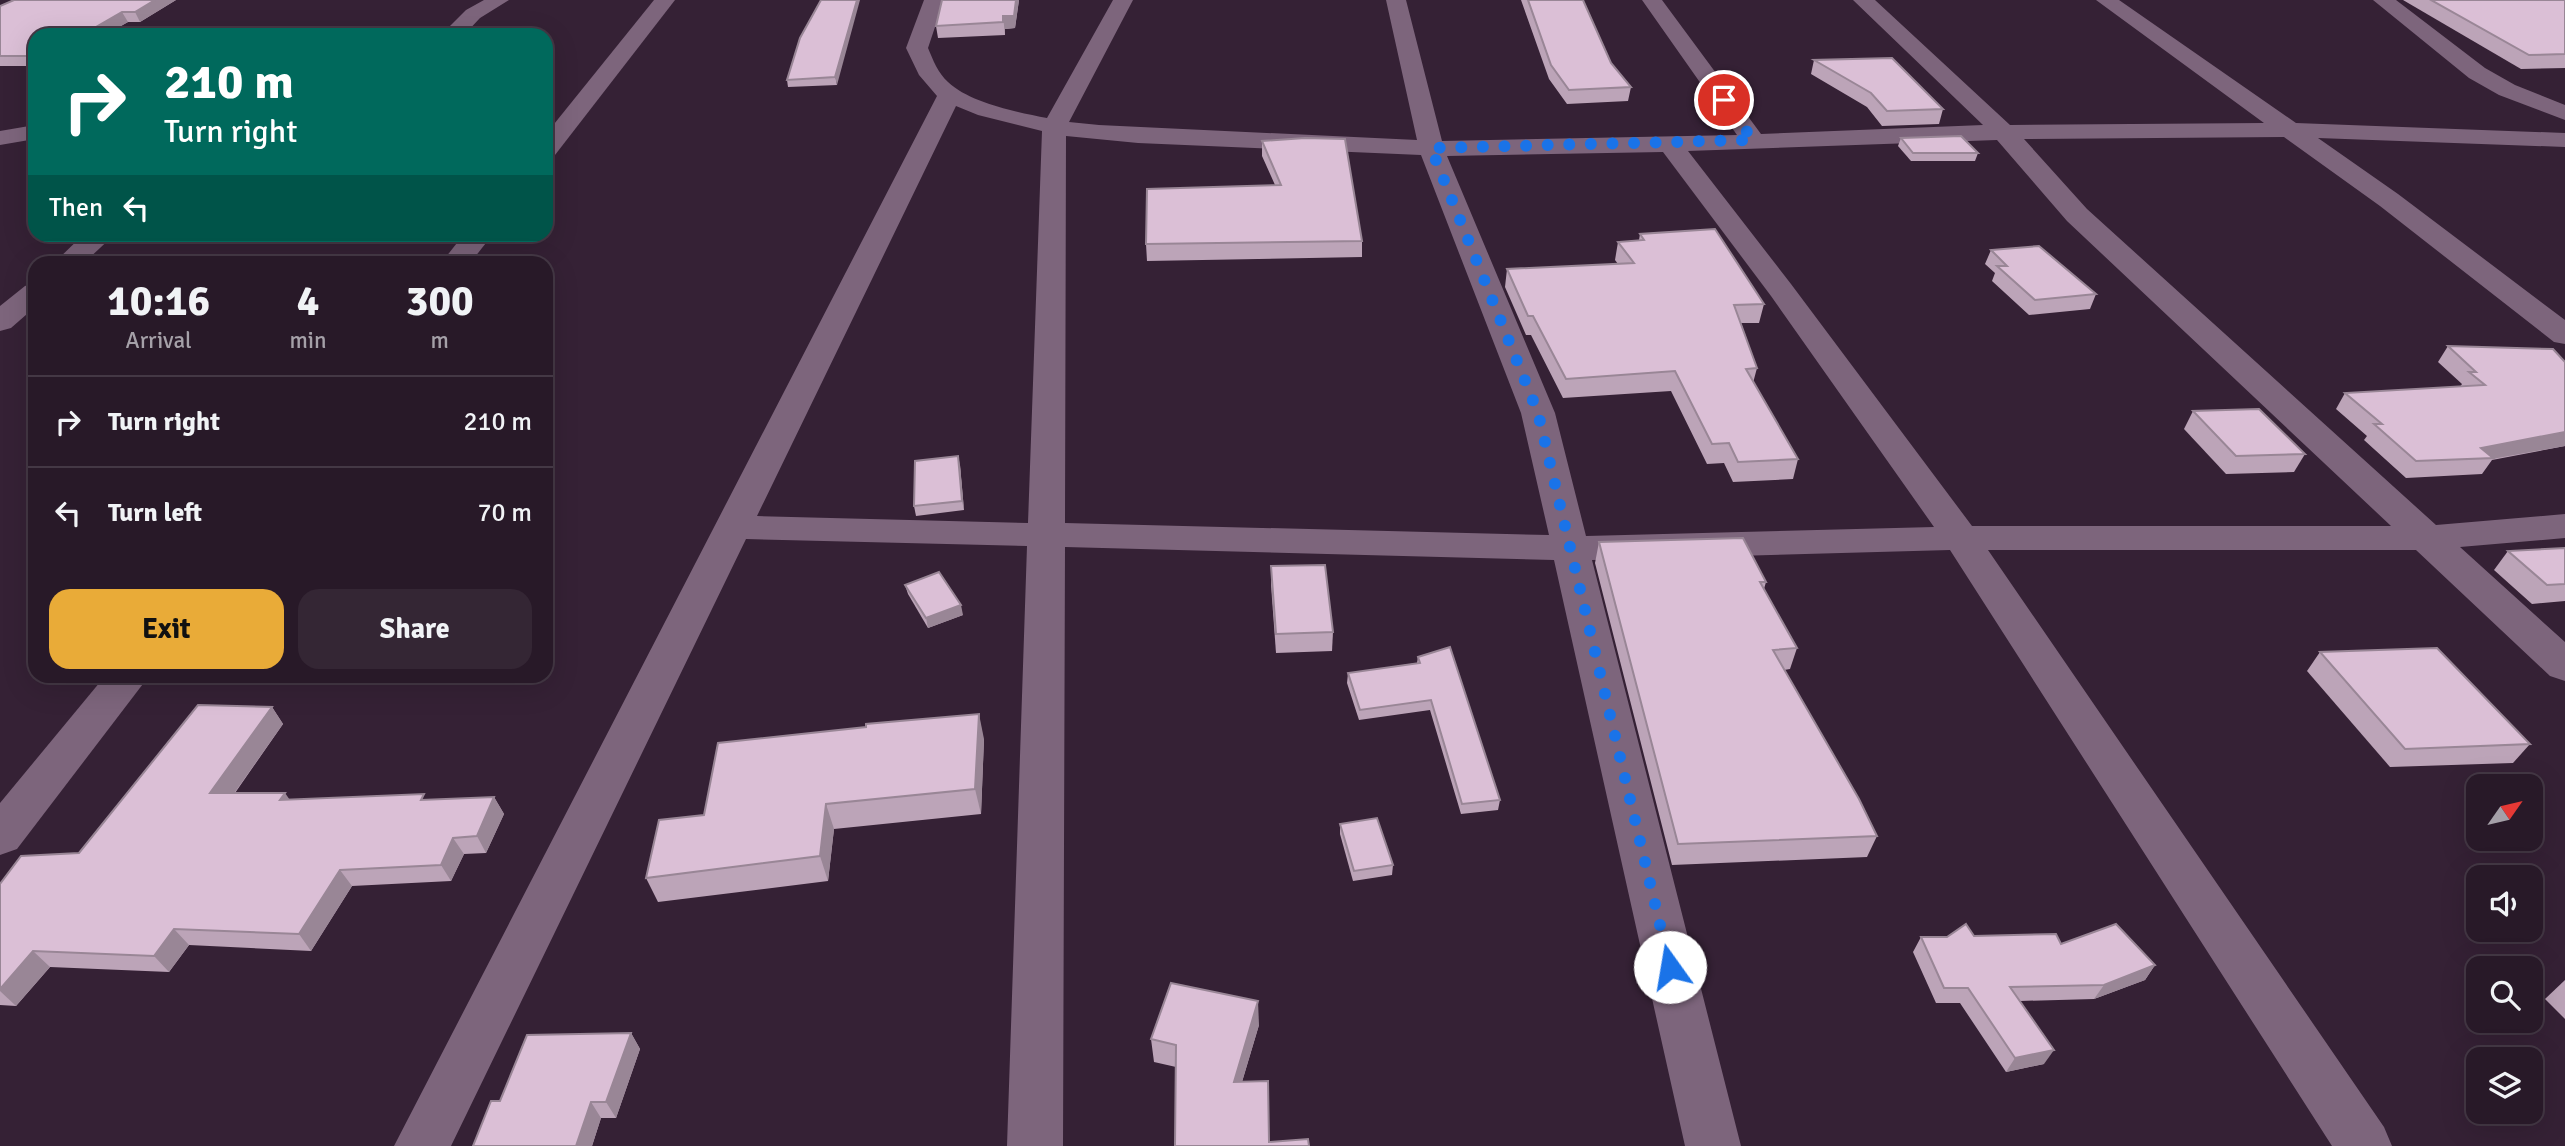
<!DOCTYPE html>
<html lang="en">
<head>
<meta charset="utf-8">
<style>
	body { margin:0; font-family:Signika,sans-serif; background:#342634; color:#f1f3f6; height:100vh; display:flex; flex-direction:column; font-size:26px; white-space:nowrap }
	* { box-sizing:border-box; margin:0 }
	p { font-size:23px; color:#a5a0a8 }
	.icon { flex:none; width:38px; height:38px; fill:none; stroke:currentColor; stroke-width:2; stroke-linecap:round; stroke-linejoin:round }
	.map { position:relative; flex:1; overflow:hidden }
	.details { position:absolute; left:28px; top:256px; width:525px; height:427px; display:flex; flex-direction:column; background:#281928; border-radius:21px; box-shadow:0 7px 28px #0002,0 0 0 2px #443845 }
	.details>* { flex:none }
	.top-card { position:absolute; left:28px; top:28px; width:525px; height:214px; border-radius:21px; box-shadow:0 7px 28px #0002,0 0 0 2px #443845; background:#00695c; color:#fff; overflow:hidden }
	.needle { width:46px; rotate:56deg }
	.buttons { position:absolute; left:2466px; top:774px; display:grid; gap:14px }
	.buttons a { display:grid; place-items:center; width:77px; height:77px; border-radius:14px; background:#281928; box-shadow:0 7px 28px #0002,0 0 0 2px #443845; font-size:35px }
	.pin { position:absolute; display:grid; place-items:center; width:60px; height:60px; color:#fff; margin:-30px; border:4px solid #fff; border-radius:50%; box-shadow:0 2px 7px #0007 }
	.me { position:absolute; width:77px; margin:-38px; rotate:347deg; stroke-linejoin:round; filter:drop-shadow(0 0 5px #0008) }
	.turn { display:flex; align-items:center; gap:24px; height:147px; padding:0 21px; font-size:32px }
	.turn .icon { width:91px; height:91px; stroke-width:2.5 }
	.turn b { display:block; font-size:49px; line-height:60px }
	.then { display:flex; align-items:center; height:66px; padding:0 21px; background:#0003; gap:14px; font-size:26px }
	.eta { display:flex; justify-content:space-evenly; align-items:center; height:119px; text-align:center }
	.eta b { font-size:42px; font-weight:800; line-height:49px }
	.primary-button { display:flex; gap:14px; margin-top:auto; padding:14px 21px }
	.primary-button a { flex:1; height:80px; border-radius:21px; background:#e9ab38; color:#111; font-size:28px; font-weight:800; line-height:80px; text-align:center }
	.primary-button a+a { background:#342634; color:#f1f3f6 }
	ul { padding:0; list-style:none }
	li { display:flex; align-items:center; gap:21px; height:91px; padding:0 21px; border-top:2px solid #443845 }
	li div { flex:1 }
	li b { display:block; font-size:26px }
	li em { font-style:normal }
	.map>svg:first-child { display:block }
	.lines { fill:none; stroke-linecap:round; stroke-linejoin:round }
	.street { fill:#7d657c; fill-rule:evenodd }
	.wall { fill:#bca4b8 }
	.shaded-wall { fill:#998696 }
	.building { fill:#dbbfd6; stroke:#998696; stroke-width:2 }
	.route { stroke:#1a73e8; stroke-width:12; stroke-dasharray:0 21.6 }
</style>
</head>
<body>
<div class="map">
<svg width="2565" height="1146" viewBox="0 0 2565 1146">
	<rect width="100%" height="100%" fill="#352135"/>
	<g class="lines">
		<g class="street">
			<polygon points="484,0 509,0 480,18 464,35 441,35 466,10"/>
			<polygon points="654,0 675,0 555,155 546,158 546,134"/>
			<path d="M924 0H944L928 48C933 60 938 73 948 82 970 103 1017 112 1047 118L1113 0H1133L1069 122 1099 125 1417 140 1386 0H1406L1442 141 1737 135 1642 0H1662L1761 134 1983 125 1853 0H1875L2010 125 2264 123 2096 0H2119L2296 123 2565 133V147L2318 138 2398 194 2565 320V344L2554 342 2380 206 2284 137 2024 139 2087 209 2436 525 2565 514V538L2460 547 2565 642V681L2550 676 2416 550H1988L2384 1127 2392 1146H2332L1950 550 1592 560 1741 1146H1685L1554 560 1065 547 1063 1146H1007L1027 546 746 539 451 1146H394L937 96 919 75 906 48ZM956 106 978 115 1042 131 1028 523 757 516ZM1066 136 1138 143 1421 155 1521 413 1549 535 1065 523ZM1997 140 2067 221 2391 526H1972L1791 284 1688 151ZM1663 152 1771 296 1934 527 1586 536 1555 413 1447 156Z"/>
			<polygon points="2373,0 2396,0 2485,68 2515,85 2565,105 2565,120 2499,95 2469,78"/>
			<polygon points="35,125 35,139 0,145 0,131"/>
			<polygon points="84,234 115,234 85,262 55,262"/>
			<polygon points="464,234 493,234 471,262 442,262"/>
			<polygon points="35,283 35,307 11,328 0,331 0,306 25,286"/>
			<polygon points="105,676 149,676 17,849 0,855 0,803"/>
		</g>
	</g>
	<g class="wall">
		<polygon points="176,0 140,22 128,22 105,35 35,35 35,66 0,66 0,6"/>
		<polygon points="821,0 837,85 788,87 787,80"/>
		<polygon points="1019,0 1015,28 1005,29 1005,35 938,38 936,26"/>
		<polygon points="1521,0 1583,0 1611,63 1631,87 1628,101 1567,104 1549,79"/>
		<polygon points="2403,0 2565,0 2565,68 2521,69"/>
		<polygon points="1814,60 1943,109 1939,124 1882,126 1867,107 1811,74"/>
		<polygon points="1901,138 1978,153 1975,161 1911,161 1898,146"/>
		<polygon points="1262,141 1362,241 1362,257 1147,261 1146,244 1275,185 1262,156"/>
		<polygon points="1640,234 1764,304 1759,323 1741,323 1757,368 1753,383 1798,459 1793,479 1733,482 1724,463 1707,464 1671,391 1563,398 1531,335 1526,335 1505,287 1507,269 1618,264 1615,260 1618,242 1639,240"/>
		<polygon points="1991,250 2096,294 2090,309 2029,315 1992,281 1995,273 1985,264"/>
		<polygon points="2448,346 2565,362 2565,446 2492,460 2482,474 2406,478 2364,440 2367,436 2336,409 2345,393 2460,387 2462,384 2438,362"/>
		<polygon points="2193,411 2305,454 2294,472 2226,474 2184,429"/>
		<polygon points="960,465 964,510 916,516 914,506"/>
		<polygon points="1599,542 1766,582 1764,589 1797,648 1790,669 1784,670 1877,836 1867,857 1672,865 1595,563"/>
		<polygon points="2565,548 2565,601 2532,604 2494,570 2508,551"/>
		<polygon points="1271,566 1333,632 1332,651 1276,653 1271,585"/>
		<polygon points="905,585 963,615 928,628 908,594"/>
		<polygon points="2320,652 2530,744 2513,763 2390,767 2307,671"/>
		<polygon points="1418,657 1500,800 1498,810 1461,814 1430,710 1359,720 1347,683 1348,673 1417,663"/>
		<polygon points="272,707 283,724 235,793 290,800 427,800 494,797 504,814 486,853 464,854 451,881 352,886 311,951 189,945 169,972 50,967 16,1006 0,1005 0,884 79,853"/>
		<polygon points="984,739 981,814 834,829 828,881 658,902 646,878 704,815"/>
		<polygon points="1340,824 1393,865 1392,875 1353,881 1340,834"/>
		<polygon points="1974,936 2061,944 2155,965 2145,980 2094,999 2020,1001 2044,1064 2006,1072 1960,1003 1936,1003 1913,952 1921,937"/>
		<polygon points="2565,980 2565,1019 2545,999"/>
		<polygon points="1259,1025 1242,1082 1269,1142 1175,1146 1176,1067 1154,1062 1151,1039"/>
		<polygon points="631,1033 640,1049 616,1118 601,1118 592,1146 473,1146 500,1101"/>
	</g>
	<g class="shaded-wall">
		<polygon points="155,0 176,0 140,22 135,12"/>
		<polygon points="857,0 860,0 837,85 835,77"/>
		<polygon points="1016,0 1019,0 1015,28 1005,29 1005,35 1003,16"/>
		<polygon points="122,12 128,22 105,35 82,35"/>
		<polygon points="2565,432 2565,446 2492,459 2493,458 2481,448"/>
		<polygon points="958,456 960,465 964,510 962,501"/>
		<polygon points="961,605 963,615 928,628 926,618"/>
		<polygon points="272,707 283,724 223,809 210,793"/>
		<polygon points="979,714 984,739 981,814 975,789"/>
		<polygon points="285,793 297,810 280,800"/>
		<polygon points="494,797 504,814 486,853 477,836"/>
		<polygon points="826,804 834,829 828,881 820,856"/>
		<polygon points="453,838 464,854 451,881 441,865"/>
		<polygon points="340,870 352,886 311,951 299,934"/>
		<polygon points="174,929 189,945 169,972 154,956"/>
		<polygon points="33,951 50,967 16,1006 0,991 0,989"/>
		<polygon points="2155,965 2145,980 2094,999 2104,985"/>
		<polygon points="1258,1001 1259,1025 1235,1105 1234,1082"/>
		<polygon points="631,1033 640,1049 616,1118 606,1102"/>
		<polygon points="2054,1050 2044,1064 2006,1072 2015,1058"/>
		<polygon points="591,1102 601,1118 592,1146 576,1146"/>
	</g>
	<g class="building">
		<polygon points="14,0 155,0 135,12 122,12 82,35 35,35 35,56 0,56 0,6"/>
		<polygon points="821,0 857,0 835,77 787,80 800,38"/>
		<polygon points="942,0 1016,0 1014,16 1003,16 1003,22 936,26"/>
		<polygon points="1528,0 1583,0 1611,63 1631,87 1569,90 1551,65"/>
		<polygon points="2431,0 2565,0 2565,54 2529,55"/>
		<polygon points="1892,58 1943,109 1887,111 1871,93 1814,60"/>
		<polygon points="1961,136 1978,153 1913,153 1901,138"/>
		<polygon points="1305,138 1345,139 1362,241 1146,244 1147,189 1281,185 1262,141"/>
		<polygon points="1715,229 1764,304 1734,305 1757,368 1746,369 1798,459 1738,462 1729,443 1712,444 1675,371 1566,379 1533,316 1528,316 1507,269 1634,263 1618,242 1644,240 1640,234"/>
		<polygon points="2039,246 2096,294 2035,300 1997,266 2007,266 1991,250"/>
		<polygon points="2448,346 2553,349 2565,362 2565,432 2481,448 2493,458 2416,461 2374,424 2382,424 2345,393 2485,385 2469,372 2476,372"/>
		<polygon points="2259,409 2305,454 2236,456 2193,411"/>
		<polygon points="958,456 962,501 914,506 915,461"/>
		<polygon points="1743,538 1766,582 1760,582 1797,648 1773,650 1859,799 1877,836 1678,844 1599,542"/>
		<polygon points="2565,548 2565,584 2547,585 2508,551"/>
		<polygon points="1325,565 1333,632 1276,634 1271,566"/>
		<polygon points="939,572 961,605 926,618 905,585"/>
		<polygon points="1450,647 1500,800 1462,804 1431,700 1360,710 1348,673 1420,663 1418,657"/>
		<polygon points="2437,648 2530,744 2405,749 2320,652"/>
		<polygon points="198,705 272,707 210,793 285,793 280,800 424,794 421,800 494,797 477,836 453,838 441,865 340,870 299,934 174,929 154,956 33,951 0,989 0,884 21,856 79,853"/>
		<polygon points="979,714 975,789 826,804 820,856 646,878 659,820 704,815 718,743 866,727 866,724"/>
		<polygon points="1377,818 1393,865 1354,871 1340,824"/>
		<polygon points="1966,924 1974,936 2056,934 2061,944 2116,924 2155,965 2104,985 2010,987 2054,1050 2015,1058 1968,988 1944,988 1921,937 1947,937"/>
		<polygon points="1171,983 1258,1001 1234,1082 1268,1081 1269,1142 1308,1139 1309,1146 1175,1146 1176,1045 1151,1039"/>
		<polygon points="631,1033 606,1102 591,1102 576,1146 473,1146 491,1101 500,1101 527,1035"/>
	</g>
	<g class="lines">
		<polyline class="route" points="1670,967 1538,413 1431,148 1753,140 1724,100"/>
	</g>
</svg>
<div class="buttons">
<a><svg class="needle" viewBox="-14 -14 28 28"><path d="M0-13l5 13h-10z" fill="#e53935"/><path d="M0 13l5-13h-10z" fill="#a5a0a8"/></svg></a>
<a><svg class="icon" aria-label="sound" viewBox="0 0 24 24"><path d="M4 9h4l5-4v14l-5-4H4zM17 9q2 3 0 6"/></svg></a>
<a><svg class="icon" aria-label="search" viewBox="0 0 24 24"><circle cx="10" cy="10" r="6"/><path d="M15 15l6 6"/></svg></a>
<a><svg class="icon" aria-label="layers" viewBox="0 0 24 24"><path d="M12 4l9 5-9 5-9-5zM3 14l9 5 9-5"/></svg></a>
</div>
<div class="pin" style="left:1724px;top:100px;background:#d93025"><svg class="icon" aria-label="arrive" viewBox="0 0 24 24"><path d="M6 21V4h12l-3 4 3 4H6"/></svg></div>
<svg class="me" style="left:1670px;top:967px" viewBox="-20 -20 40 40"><circle r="19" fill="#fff"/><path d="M0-13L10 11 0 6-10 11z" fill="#1a73e8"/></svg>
<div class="top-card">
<div class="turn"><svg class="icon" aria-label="right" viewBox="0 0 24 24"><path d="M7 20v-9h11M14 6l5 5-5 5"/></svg><div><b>210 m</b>Turn right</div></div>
<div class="then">Then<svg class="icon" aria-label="left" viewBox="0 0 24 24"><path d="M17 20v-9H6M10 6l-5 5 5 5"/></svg></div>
</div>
<section class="details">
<div class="eta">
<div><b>10:16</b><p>Arrival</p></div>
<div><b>4</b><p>min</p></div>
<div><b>300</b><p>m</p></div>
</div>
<ul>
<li><svg class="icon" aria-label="right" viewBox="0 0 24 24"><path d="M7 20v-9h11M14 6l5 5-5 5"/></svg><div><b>Turn right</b></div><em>210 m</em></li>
<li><svg class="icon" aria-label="left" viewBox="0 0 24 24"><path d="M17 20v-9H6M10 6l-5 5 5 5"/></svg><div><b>Turn left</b></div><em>70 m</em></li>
</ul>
<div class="primary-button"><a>Exit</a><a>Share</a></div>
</section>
</div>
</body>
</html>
